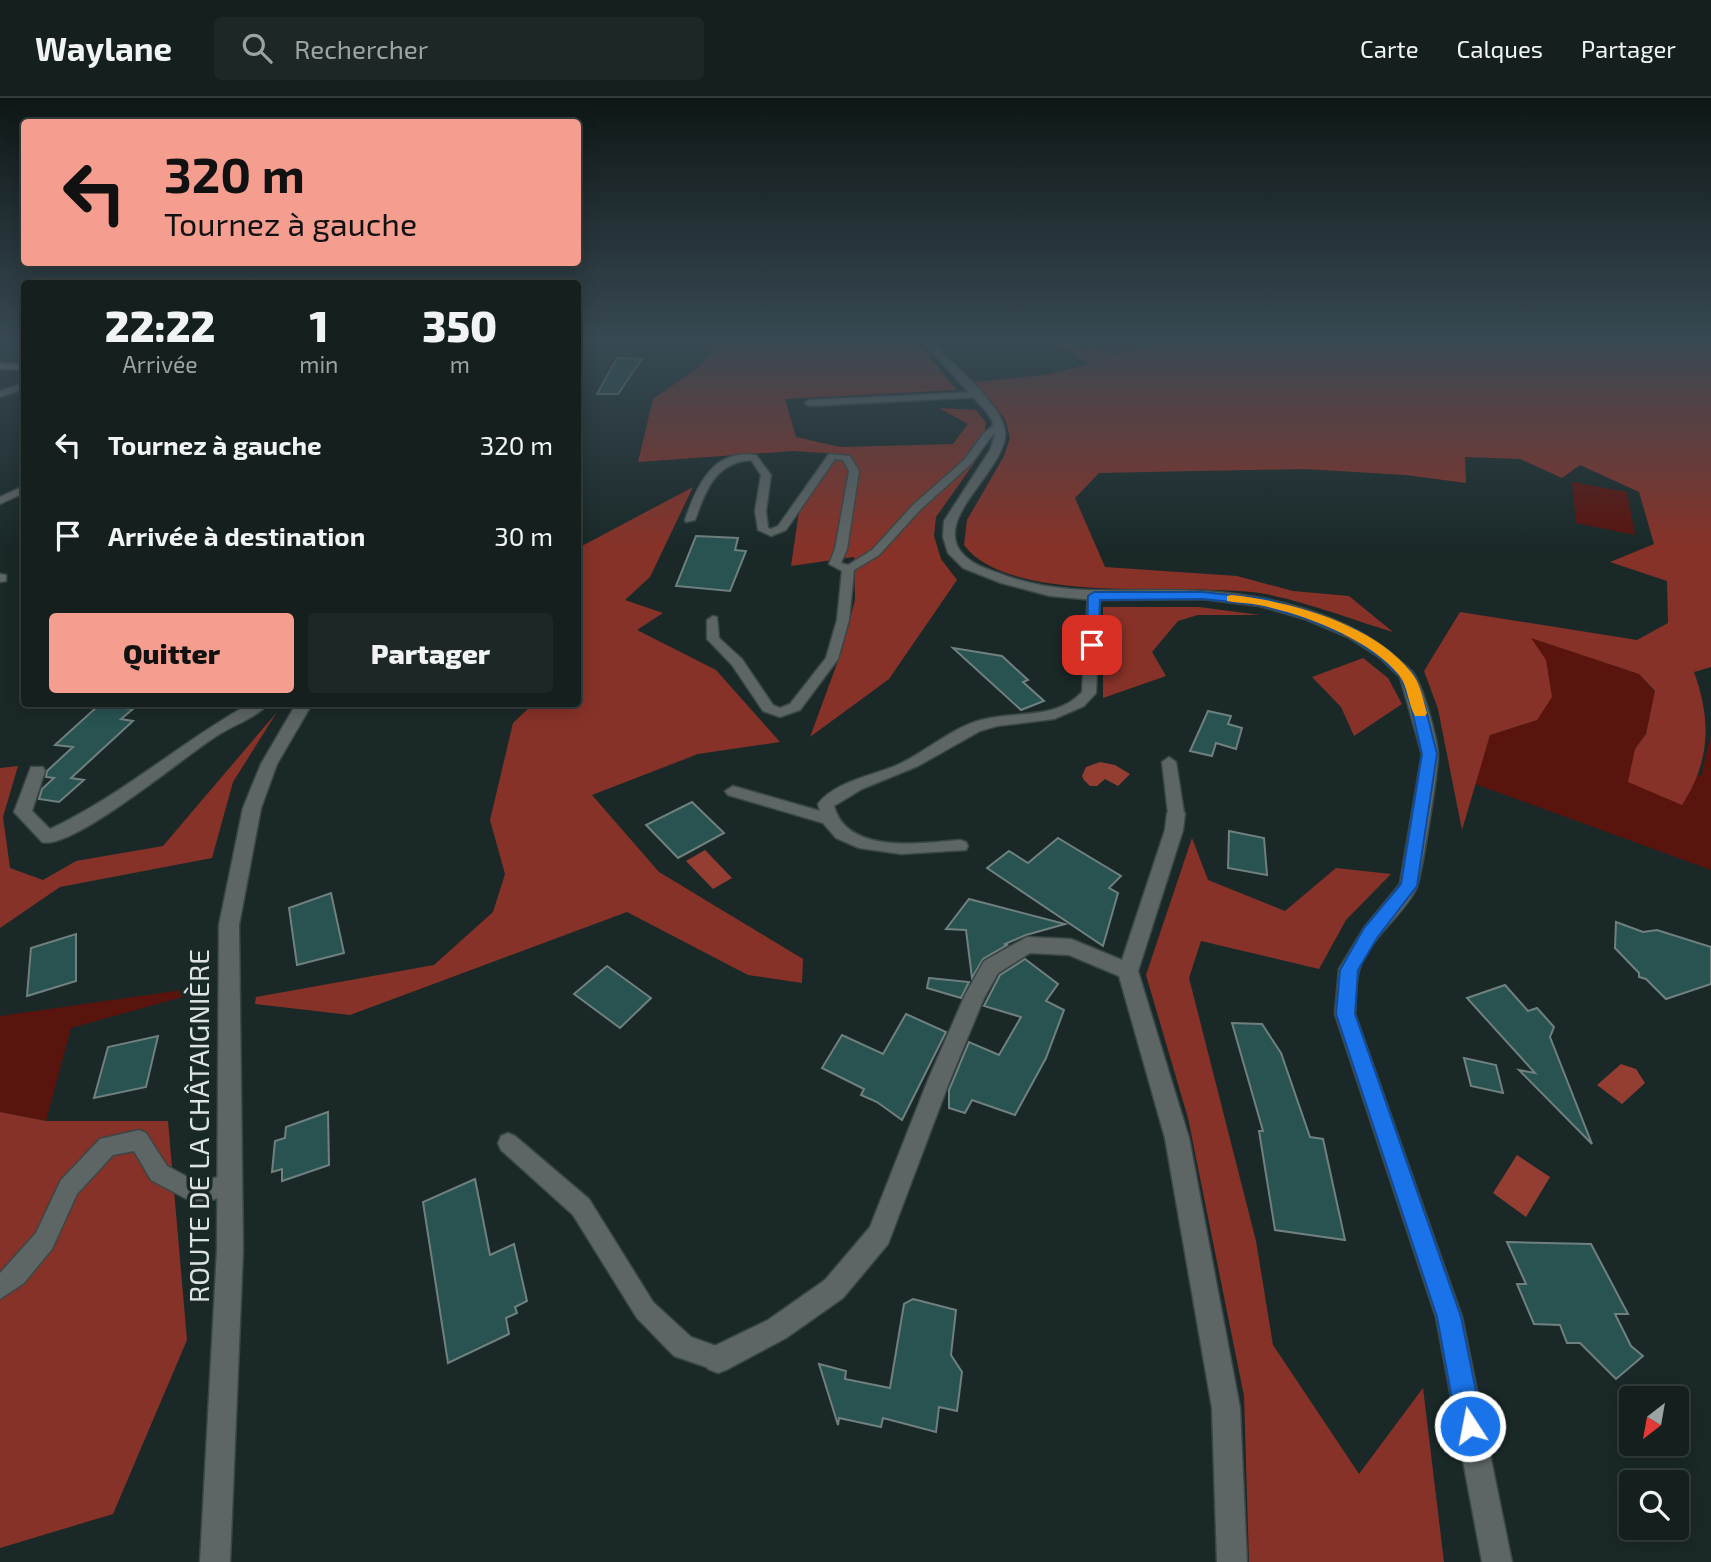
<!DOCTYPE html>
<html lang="fr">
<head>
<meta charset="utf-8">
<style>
	body { margin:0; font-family:"Exo 2",sans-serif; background:#1d2727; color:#f1f3f6; height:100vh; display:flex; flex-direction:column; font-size:26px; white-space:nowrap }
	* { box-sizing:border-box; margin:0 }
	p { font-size:23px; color:#9da2a4 }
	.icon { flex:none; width:38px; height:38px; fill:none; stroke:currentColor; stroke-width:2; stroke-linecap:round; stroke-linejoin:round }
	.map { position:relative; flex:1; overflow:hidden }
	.panel { position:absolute; left:21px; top:182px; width:560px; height:427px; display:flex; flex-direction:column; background:#141f1e; border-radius:7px; box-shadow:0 4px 18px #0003,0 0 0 2px #333d3c }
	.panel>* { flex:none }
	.top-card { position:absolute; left:21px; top:21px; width:560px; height:147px; border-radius:7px; box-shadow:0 4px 18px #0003,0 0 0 2px #333d3c; background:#f59d8f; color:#111; overflow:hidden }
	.needle { width:46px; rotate:211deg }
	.tools { position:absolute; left:1619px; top:1288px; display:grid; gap:14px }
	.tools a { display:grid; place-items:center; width:70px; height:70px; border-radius:7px; background:#141f1e; box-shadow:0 4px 18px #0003,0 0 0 2px #333d3c; font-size:35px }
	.pin { position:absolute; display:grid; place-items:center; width:60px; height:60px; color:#fff; margin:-30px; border-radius:14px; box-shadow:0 4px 10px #0006 }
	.me { position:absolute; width:77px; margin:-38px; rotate:349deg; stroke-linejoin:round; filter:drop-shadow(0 0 5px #0008) }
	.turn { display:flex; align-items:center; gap:24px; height:147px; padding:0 28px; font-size:32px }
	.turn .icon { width:91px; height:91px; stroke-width:2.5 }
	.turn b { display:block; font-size:49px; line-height:60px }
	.eta { display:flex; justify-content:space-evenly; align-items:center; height:119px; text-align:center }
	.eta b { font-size:42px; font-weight:800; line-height:49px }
	.cta { display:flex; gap:14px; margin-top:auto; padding:14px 28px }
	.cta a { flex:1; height:80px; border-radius:7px; background:#f59d8f; color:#111; font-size:28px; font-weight:800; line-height:80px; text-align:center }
	.cta a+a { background:#1d2727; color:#f1f3f6 }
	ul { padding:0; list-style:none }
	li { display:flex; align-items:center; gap:21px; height:91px; padding:0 28px }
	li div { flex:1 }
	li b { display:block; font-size:26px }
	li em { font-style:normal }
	header { display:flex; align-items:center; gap:42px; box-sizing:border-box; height:98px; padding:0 35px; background:#141f1e; border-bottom:2px solid #333d3c }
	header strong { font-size:33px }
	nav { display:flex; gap:38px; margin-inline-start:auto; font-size:24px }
	.search { width:490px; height:63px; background:#1d2727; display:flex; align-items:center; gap:18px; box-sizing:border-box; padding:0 24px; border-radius:7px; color:#9da2a4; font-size:26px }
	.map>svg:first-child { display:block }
	.green { fill:#5a140e }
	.forest { fill:#873228 }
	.water { fill:#943d33 }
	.building { fill:#285351; stroke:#70807f; stroke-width:2 }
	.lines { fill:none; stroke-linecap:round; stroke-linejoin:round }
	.service-casing { stroke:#394746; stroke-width:3 }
	.minor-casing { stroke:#394746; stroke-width:3 }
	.tertiary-casing { stroke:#394746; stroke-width:3 }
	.secondary-casing { stroke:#394746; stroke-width:3 }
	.service { fill:#5e6565; fill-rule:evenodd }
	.minor { fill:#5e6565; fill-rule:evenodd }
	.tertiary { fill:#5e6565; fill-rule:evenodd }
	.secondary { fill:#7e8988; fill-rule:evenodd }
	.route { fill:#1a73e8; stroke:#114b97; stroke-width:2 }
	.slow { fill:#f59e0b }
	.labels { text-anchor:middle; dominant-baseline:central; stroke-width:7; stroke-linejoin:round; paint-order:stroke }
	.near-street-label { font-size:28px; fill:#dbe4e3; stroke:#1a2928 }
</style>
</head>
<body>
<header>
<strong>Waylane</strong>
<div class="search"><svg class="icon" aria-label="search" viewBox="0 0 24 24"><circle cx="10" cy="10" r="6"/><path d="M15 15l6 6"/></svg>Rechercher</div>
<nav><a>Carte</a><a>Calques</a><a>Partager</a></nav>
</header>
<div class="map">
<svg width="1711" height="1464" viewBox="0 0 1711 1464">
	<rect width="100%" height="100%" fill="#1a2928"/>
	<g class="green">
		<polygon points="1572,384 1627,394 1635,437 1576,425"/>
		<polygon points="1530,539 1639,576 1655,594 1646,636 1635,651 1701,678 1711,637 1711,772 1475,686 1490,637 1537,622"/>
		<polygon points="189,891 190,897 71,930 46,1023 0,1014 0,918"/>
	</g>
	<g class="forest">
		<polygon points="718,244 917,244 957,292 785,301 796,339 840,349 953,346 968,326 939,310 976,312 986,325 982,354 936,419 934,438 941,461 957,482 889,581 810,639 842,552 855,502 854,459 791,468 799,413 837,356 793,353 638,364 653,301 699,269"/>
		<path d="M1054 244H1079L1076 246 1079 251 1093 247 1113 256 1158 244H1711V569L1694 574C1711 622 1711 662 1682 707L1628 684 1635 651 1646 636 1655 593 1639 576 1531 540 1546 562 1552 599 1537 622 1490 637 1462 732 1438 611 1424 573 1460 514 1637 542 1668 525 1667 483 1610 464 1654 446 1639 394 1580 367 1562 380 1520 361 1465 359 1466 385 1406 377 1304 371 1099 375 1075 400 1105 469 1237 478 1293 493 1349 498 1393 534C1350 521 1305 503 1260 495 1187 484 1010 509 964 447L967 422 1004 358 1010 340 1005 321 974 284 1045 277 1090 266Z"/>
		<polygon points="693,389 650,479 625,502 663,515 637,532 716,572 780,644 698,656 592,697 659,774 803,861 802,885 748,877 627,814 350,917 255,906 256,899 434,867 493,814 505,776 490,722 513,625 533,606 578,606 578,450"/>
		<polygon points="1103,509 1199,509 1260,517 1198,517 1178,523 1152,554 1166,578 1103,600"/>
		<polygon points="1363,560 1388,580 1402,606 1354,638 1341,609 1312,579"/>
		<polygon points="277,614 233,684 212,760 60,789 0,830 0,670 18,668 3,719 10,770 43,782 76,763 163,748"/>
		<polygon points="1192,740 1208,782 1285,813 1336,770 1391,776 1346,822 1319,871 1201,843 1189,880 1256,1143 1273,1247 1359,1376 1423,1290 1444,1464 1249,1464 1244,1298 1188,1020 1146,877"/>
		<polygon points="0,1014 46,1023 168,1023 187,1242 113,1416 0,1450"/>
	</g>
	<g class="water">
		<polygon points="1100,664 1115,667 1130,676 1118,688 1105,681 1097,688 1090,688 1084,682 1082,678 1086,669"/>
		<polygon points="705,752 732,780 713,791 686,763"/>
		<polygon points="1621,966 1636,971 1645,985 1622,1006 1597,987"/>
		<polygon points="1517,1057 1550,1079 1526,1119 1493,1095"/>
	</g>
	<g class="building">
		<polygon points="617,260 642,261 618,296 597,296"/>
		<polygon points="696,438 738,440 735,452 746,453 730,493 676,488"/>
		<polygon points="953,550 1002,558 1028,582 1023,584 1044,603 1021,612"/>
		<polygon points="99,607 133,611 121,621 133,623 71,680 84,682 59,704 39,701 42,691 54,680 46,679 47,673 73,649 55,647"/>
		<polygon points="1208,613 1231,618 1228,626 1242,630 1236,651 1216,645 1212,658 1190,653"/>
		<polygon points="692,704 724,735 678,760 646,727"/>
		<polygon points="1229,733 1264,740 1267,777 1228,770"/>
		<polygon points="1058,740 1121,778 1109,790 1118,795 1103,848 987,770 1009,753 1028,765"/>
		<polygon points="331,795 344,855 297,867 289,810"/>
		<polygon points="969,801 1065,826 1026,837 1005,846 1007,847 983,861 972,880 966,832 946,831"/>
		<polygon points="1616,824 1643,834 1657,832 1711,849 1711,886 1666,901 1646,881 1639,879 1639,875 1615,850"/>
		<polygon points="76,836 76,883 27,898 31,850"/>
		<polygon points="1025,861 1058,886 1046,903 1064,912 1046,960 1015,1017 972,1002 965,1015 949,1010 949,992 969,944 999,957 1021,919 984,908 1000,877"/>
		<polygon points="607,868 651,900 620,930 574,896"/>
		<polygon points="929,880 969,884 961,900 927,890"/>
		<polygon points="1505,887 1528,913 1537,910 1554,929 1550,939 1592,1046 1519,972 1535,975 1467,900"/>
		<polygon points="906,916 946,934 902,1022 877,1004 861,997 864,991 822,970 842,937 883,956"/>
		<polygon points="1232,925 1262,926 1281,955 1310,1039 1323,1041 1345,1142 1275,1132 1259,1033 1263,1033"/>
		<polygon points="158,938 146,989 94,1000 108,949"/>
		<polygon points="1464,960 1496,967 1503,995 1471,988"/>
		<polygon points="328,1014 329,1067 282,1083 282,1071 272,1074 275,1043 285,1040 286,1029"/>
		<polygon points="475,1081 490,1157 514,1146 527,1203 515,1209 517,1215 506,1220 509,1236 448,1265 423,1104"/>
		<polygon points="1507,1144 1591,1146 1628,1216 1615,1216 1631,1248 1643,1258 1616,1281 1580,1245 1567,1245 1560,1227 1534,1226 1517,1186 1526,1186"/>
		<polygon points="913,1201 956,1212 951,1257 962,1274 957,1313 939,1309 936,1334 883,1320 881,1329 839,1320 838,1327 819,1266 846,1273 845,1281 890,1290 904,1206"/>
	</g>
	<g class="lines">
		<defs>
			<g id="service">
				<polygon points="977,294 980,295 980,299 809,308 805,305 809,302"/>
				<path d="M995 326 1003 328 991 339 971 366 921 411 879 457 854 472 849 522 838 561 800 612 780 619 763 613 732 567 707 541V522L713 518 717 519 719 540 742 561 773 607 780 610 790 606 826 560 837 522 842 473 829 466 835 451 849 373 843 362 835 361 786 432 771 438 758 432 755 413 761 377 751 362C715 365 706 392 695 422L686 424 685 422C697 387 713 351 756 357L771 377 766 413 768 430 771 431 778 428 829 356 850 358 859 373 847 451 841 465 848 467 872 452 913 407 964 362 984 335Z"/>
				<path d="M1094 494 1100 498 1096 595 1084 608 1054 621 997 628 980 633 918 668 862 691 834 708C847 757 921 745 960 742L966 744 968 748 966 752 901 756 859 750 836 740 823 725 728 697 725 693 733 688 820 713 818 706C834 684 871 678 895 668 925 655 949 631 981 622 1016 612 1055 623 1082 594L1088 498Z"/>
				<polygon points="1169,659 1176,664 1184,715 1176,720 1168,715 1162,664"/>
				<polygon points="139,1032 146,1035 167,1068 199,1085 230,1075 238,1079 241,1086 238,1093 198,1107 151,1082 134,1053 113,1057 77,1096 52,1151 24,1185 0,1201 0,1175 36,1135 61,1082 100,1041"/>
				<polygon points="508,1035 515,1038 589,1101 653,1204 691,1239 727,1252 730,1261 727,1270 718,1273 674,1258 637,1220 573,1117 501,1052 498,1045 501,1038"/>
			</g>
			<g id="minor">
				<polygon points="24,285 24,291 0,299 0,293"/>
				<polygon points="24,388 24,395 0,406 0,399"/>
				<polygon points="0,476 6,477 6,483 0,484"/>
				<path d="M249 606H268C256 620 233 627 218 637 187 656 72 753 42 744L14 714 31 669H43L45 673 32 713 50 731C121 698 181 644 249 606Z"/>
				<polygon points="1176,709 1185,715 1183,732 1138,873 1189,1040 1240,1310 1247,1464 1217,1464 1212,1310 1165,1040 1119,878 1069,857 1030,855 998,875 984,900 950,982 888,1146 843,1200 786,1240 728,1271 718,1275 708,1271 704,1261 708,1251 768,1222 825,1182 870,1129 928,982 965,897 984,863 1027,839 1071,841 1122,862 1165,732 1167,715"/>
			</g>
			<g id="tertiary">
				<path d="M923 244H932C951 265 1002 306 1005 333 1009 373 919 427 971 463 979 469 991 472 1001 476 1067 501 1134 489 1203 493 1269 497 1348 516 1398 561 1403 566 1410 570 1414 576 1424 592 1436 636 1438 655 1439 667 1421 783 1416 791 1401 820 1369 840 1359 872 1355 885 1356 903 1355 916L1462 1219 1512 1464H1482L1436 1219 1335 916 1339 871 1364 830 1400 786 1422 656 1400 579 1379 559 1348 539 1305 521 1260 508 1203 501 1094 502 1050 498 1001 485 963 470 948 455 943 439 944 423 990 352 995 336 992 322 985 312Z"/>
				<polygon points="296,606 312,606 277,666 261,710 239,827 243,1152 230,1464 200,1464 217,1152 219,827 243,710 261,666"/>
			</g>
			<polygon id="secondary" points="0,265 24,266 24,272 0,271"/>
		</defs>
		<use href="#service" class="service-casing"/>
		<use href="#minor" class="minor-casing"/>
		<use href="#tertiary" class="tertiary-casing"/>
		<use href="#secondary" class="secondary-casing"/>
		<use href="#service" class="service"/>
		<use href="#minor" class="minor"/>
		<use href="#tertiary" class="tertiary"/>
		<use href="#secondary" class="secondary"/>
	</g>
	<linearGradient id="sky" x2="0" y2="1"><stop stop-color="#0e1716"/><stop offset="0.54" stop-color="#384953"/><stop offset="1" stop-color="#384953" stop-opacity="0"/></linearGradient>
	<rect width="1711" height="449" fill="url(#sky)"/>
	<polygon class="route" points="1094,494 1203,494 1266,501 1314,515 1358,533 1389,553 1414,577 1425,608 1437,656 1417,788 1377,840 1358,872 1355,916 1461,1219 1483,1328 1479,1337 1470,1341 1461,1337 1457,1328 1437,1219 1336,916 1340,872 1364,830 1401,786 1422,656 1411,608 1401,579 1380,559 1349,538 1305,520 1260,507 1203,501 1100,502 1098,547 1096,549 1087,549 1088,498"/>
	<path class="slow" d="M1231 497C1290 503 1373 526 1411 574 1420 584 1423 602 1427 615L1425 618H1415C1408 606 1408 588 1399 577 1370 541 1304 516 1259 507 1249 505 1238 505 1227 503V498Z"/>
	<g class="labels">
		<g class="near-street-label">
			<text transform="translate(198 1028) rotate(-90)">ROUTE DE LA CHÂTAIGNIÈRE</text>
		</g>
	</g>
</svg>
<div class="tools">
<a><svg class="needle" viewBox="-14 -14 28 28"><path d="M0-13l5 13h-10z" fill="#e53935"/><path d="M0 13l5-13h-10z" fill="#9da2a4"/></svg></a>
<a><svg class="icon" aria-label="search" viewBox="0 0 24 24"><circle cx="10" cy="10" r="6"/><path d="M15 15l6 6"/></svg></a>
</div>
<div class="pin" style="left:1092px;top:547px;background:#d93025"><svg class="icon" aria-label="arrive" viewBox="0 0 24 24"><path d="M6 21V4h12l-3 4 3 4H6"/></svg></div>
<svg class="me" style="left:1470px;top:1328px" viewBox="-20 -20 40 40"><circle r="17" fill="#1a73e8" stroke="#fff" stroke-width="3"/><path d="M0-11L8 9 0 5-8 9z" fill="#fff"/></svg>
<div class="top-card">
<div class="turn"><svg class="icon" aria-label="left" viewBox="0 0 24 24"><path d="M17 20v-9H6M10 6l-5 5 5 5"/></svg><div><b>320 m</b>Tournez à gauche</div></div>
</div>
<section class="panel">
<div class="eta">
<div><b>22:22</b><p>Arrivée</p></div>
<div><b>1</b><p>min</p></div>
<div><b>350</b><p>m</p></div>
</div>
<ul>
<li><svg class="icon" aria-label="left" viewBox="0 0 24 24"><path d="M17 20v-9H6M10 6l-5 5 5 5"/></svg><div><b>Tournez à gauche</b></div><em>320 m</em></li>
<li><svg class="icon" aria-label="arrive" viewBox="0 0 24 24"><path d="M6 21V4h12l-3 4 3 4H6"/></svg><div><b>Arrivée à destination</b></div><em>30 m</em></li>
</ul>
<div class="cta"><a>Quitter</a><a>Partager</a></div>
</section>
</div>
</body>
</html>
